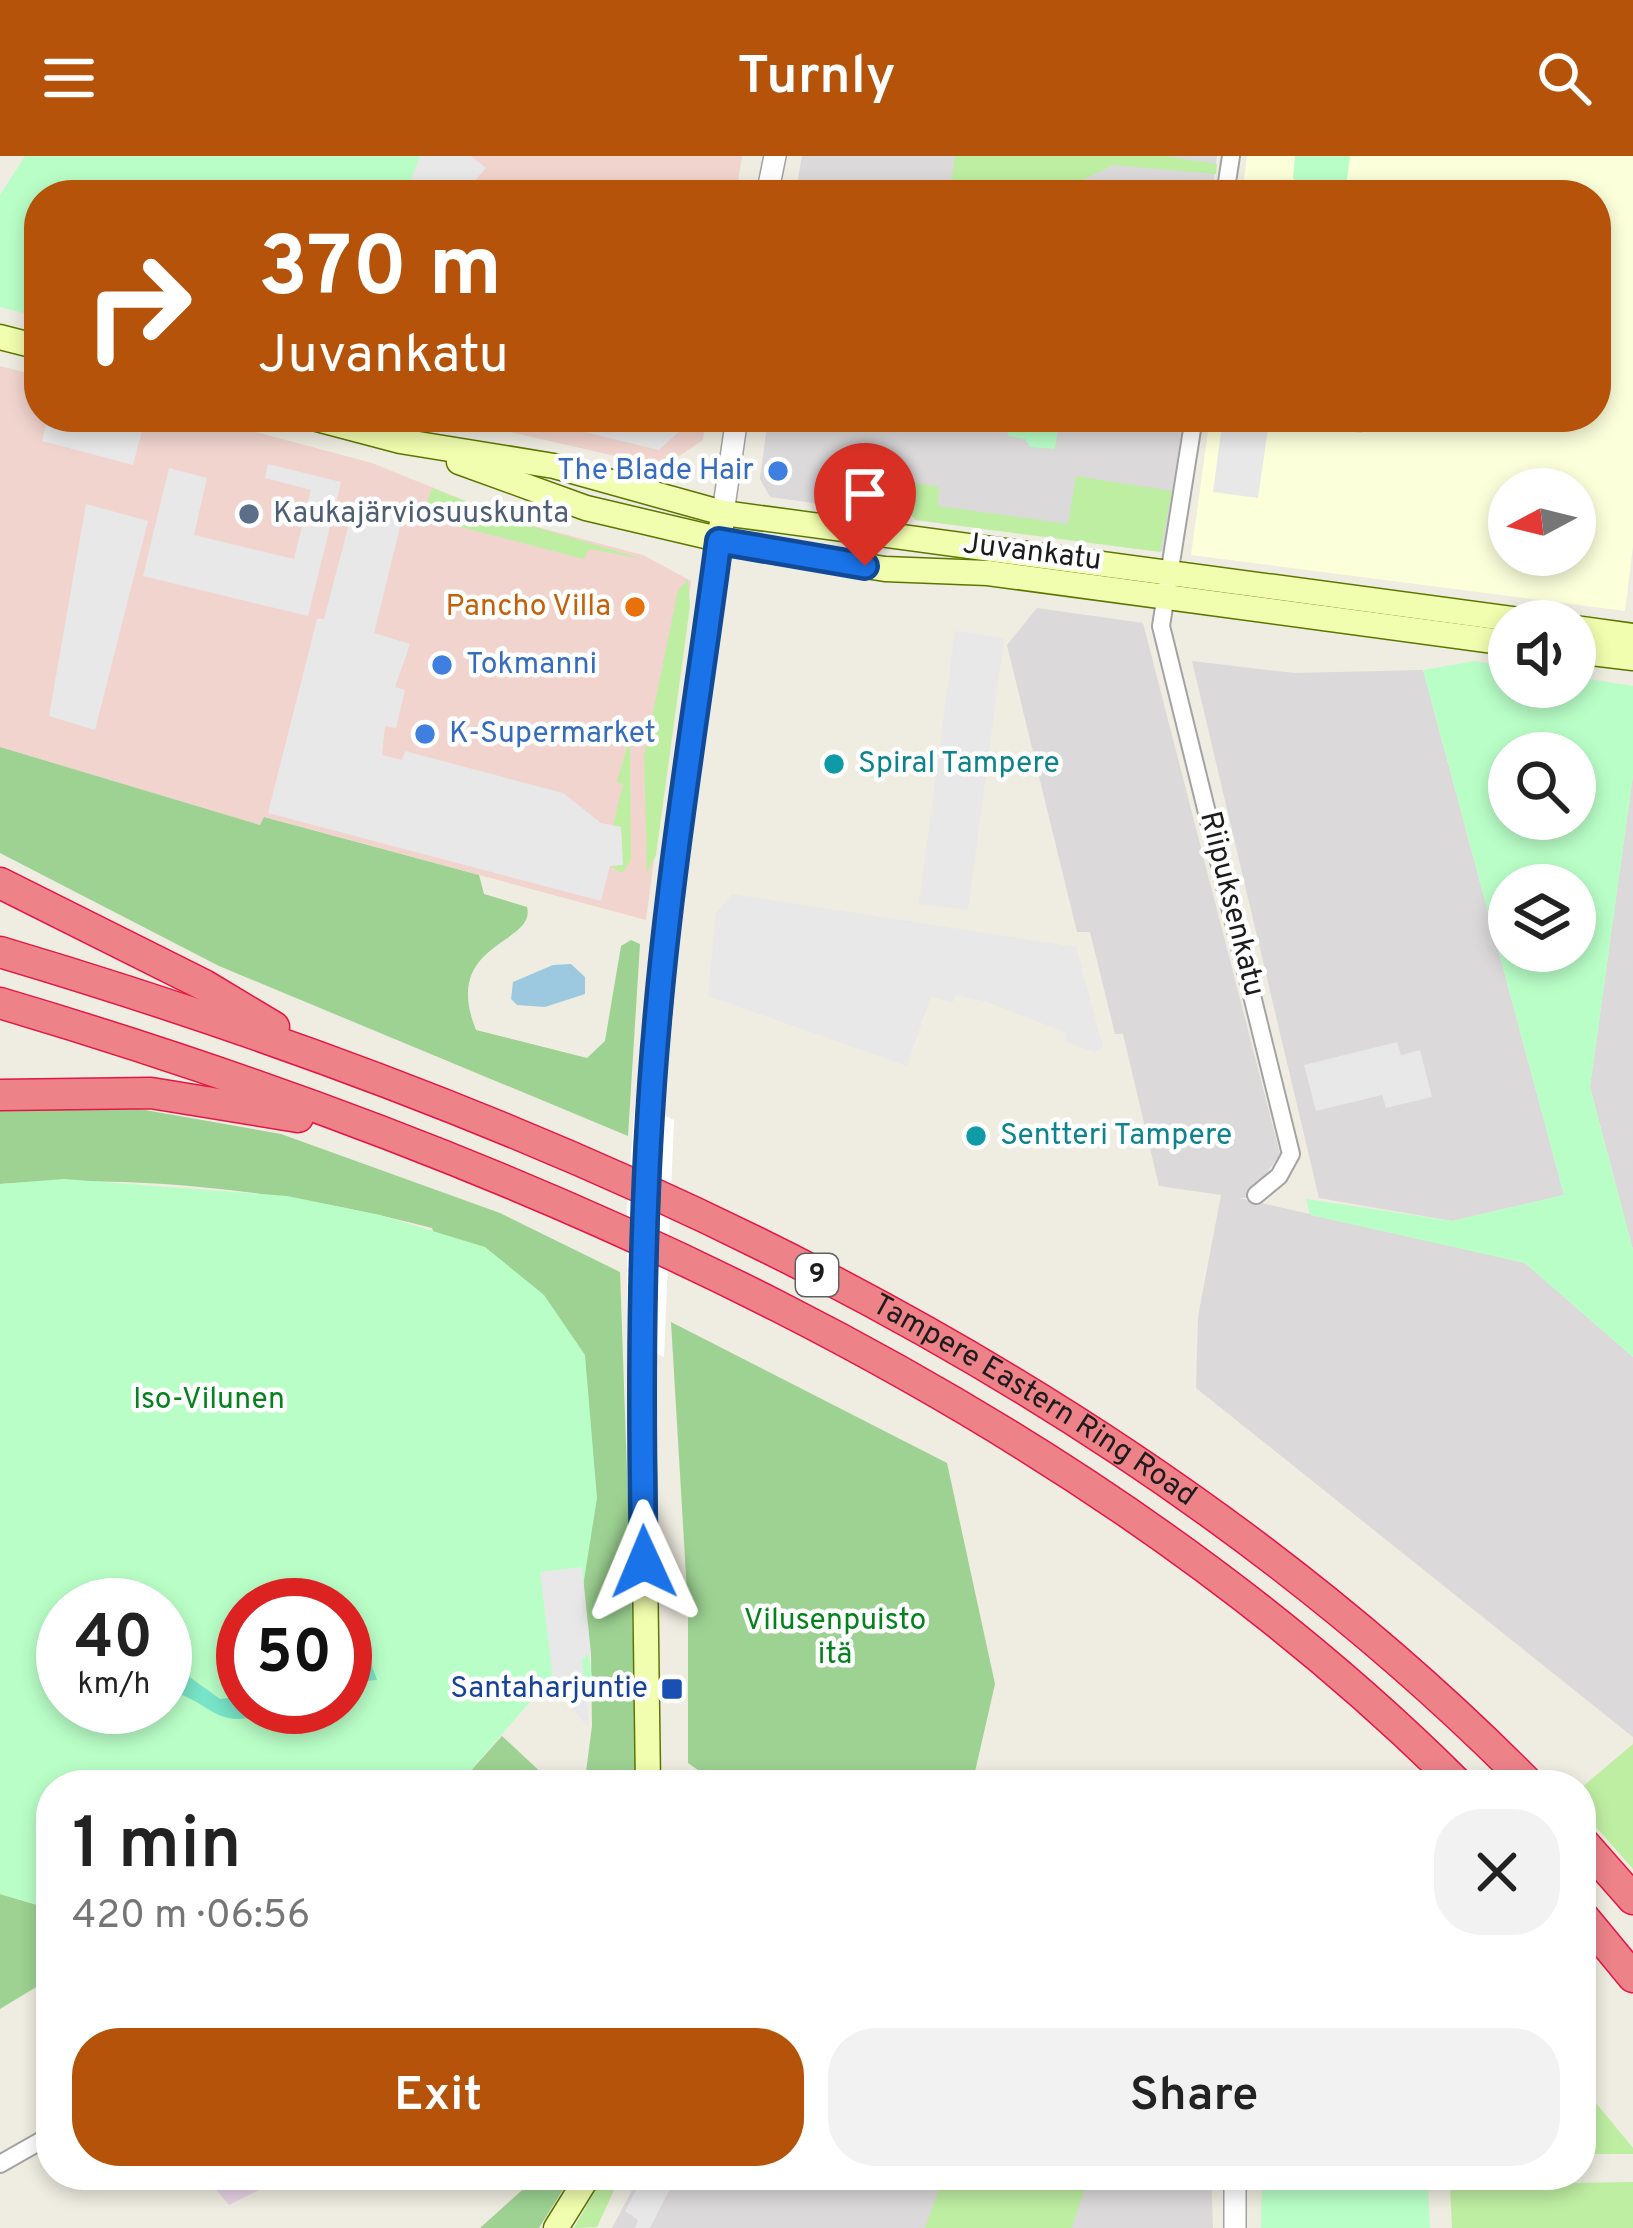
<!DOCTYPE html>
<html lang="en">
<head>
<meta charset="utf-8">
<style>
	body { margin:0; font-family:Overpass,sans-serif; background:#f2f2f2; color:#222; height:100vh; display:flex; flex-direction:column; font-size:45px; white-space:nowrap }
	* { box-sizing:border-box; margin:0 }
	p { font-size:39px; color:#767676 }
	.icon { flex:none; width:66px; height:66px; fill:none; stroke:currentColor; stroke-width:2; stroke-linecap:round; stroke-linejoin:round }
	.map { position:relative; flex:1; overflow:hidden }
	.drawer { position:absolute; left:36px; top:1614px; width:1560px; height:420px; display:flex; flex-direction:column; background:#fff; border-radius:48px; box-shadow:0 6px 18px #0003 }
	.drawer>* { flex:none }
	.hud { position:absolute; left:24px; top:24px; width:1587px; height:252px; border-radius:48px; box-shadow:0 6px 18px #0003; background:#b45309; color:#fff; overflow:hidden }
	.needle { width:78px; rotate:263deg }
	.fabs { position:absolute; left:1488px; top:312px; display:grid; gap:24px }
	.fabs a { display:grid; place-items:center; width:108px; height:108px; border-radius:50%; background:#fff; box-shadow:0 6px 18px #0003; font-size:60px }
	.speed { position:absolute; left:36px; top:1422px; display:flex; gap:24px; font-size:60px; font-weight:700; text-align:center }
	.speed>* { display:grid; place-content:center; width:156px; height:156px; border-radius:50%; background:#fff; box-shadow:0 6px 18px #0003; line-height:1 }
	.speed small { font-size:30px; font-weight:400 }
	.speed .limit { border:18px solid #d22; background:#fff; color:#111 }
	.pin { position:absolute; display:grid; place-items:center; width:102px; height:102px; color:#fff; margin:-123px -51px; border-radius:50% 50% 50% 0; rotate:-45deg; box-shadow:0 0 12px #0007 }
	.pin .icon { rotate:45deg }
	.me { position:absolute; width:132px; margin:-66px; rotate:359deg; stroke-linejoin:round; filter:drop-shadow(0 0 9px #0008) }
	.turn { display:flex; align-items:center; gap:42px; height:252px; padding:0 36px; font-size:54px }
	.turn .icon { width:156px; height:156px; stroke-width:2.5 }
	.turn b { display:block; font-size:84px; line-height:102px }
	.round { display:grid; place-items:center; flex:none; width:126px; height:126px; border-radius:48px; background:#f2f2f2 }
	.overview { display:flex; align-items:center; justify-content:space-between; height:204px; padding:0 36px }
	h1 { font-size:72px; font-weight:600; line-height:90px }
	.primary-button { display:flex; gap:24px; margin-top:auto; padding:24px 36px }
	.primary-button a { flex:1; height:138px; border-radius:48px; background:#b45309; color:#fff; font-size:48px; font-weight:600; line-height:138px; text-align:center }
	.primary-button a+a { background:#f2f2f2; color:#222 }
	header { display:flex; justify-content:space-between; align-items:center; height:156px; padding:0 36px; background:#b45309; color:#fff; font-size:54px; font-weight:600 }
	.map>svg:first-child { display:block }
	.residential { fill:#dbd9d9 }
	.commercial { fill:#f1d4ce }
	.industrial { fill:#e8d2e2 }
	.education { fill:#fbffda; fill-rule:evenodd }
	.grass { fill:#beeea2 }
	.forest { fill:#9dd292 }
	.park { fill:#b9fec7; fill-rule:evenodd }
	.pitch { fill:#78e5c8 }
	.parking { fill:#e8e8e8 }
	.water { fill:#9dc9e0 }
	.pier { fill:#fff }
	.lines { fill:none; stroke-linecap:round; stroke-linejoin:round }
	.minor-casing { stroke:#a3a3a3; stroke-width:20 }
	.tertiary-casing { stroke:#a3a3a3; stroke-width:24 }
	.secondary-casing { stroke:#5c7700; stroke-width:27 }
	.motorway-casing { stroke:#e51644; stroke-width:33 }
	.minor { stroke:#fff; stroke-width:16 }
	.tertiary { stroke:#fff; stroke-width:21 }
	.secondary { stroke:#f1feaf; stroke-width:24 }
	.motorway { stroke:#ed8289; stroke-width:30 }
	.secondary-bridge-casing { stroke:#5c7700; stroke-width:27; stroke-linecap:butt }
	.secondary-bridge { stroke:#f1feaf; stroke-width:24 }
	.route-casing { stroke:#114b97; stroke-width:30 }
	.route { stroke:#1a73e8; stroke-width:21 }
	.shop-dot { fill:#3f7fe0; stroke:#fff; stroke-width:4.5 }
	.service-dot { fill:#5c6f8a; stroke:#fff; stroke-width:4.5 }
	.food-dot { fill:#e8710a; stroke:#fff; stroke-width:4.5 }
	.culture-dot { fill:#0f9aa8; stroke:#fff; stroke-width:4.5 }
	.transit-dot { fill:#1a4fb4; stroke:#fff; stroke-width:4.5 }
	.labels { text-anchor:middle; dominant-baseline:central; stroke-width:9; stroke-linejoin:round; paint-order:stroke }
	.shield { fill:#fff; stroke:#606060; stroke-width:3 }
	.shield-label { font-size:27px; font-weight:bold; fill:#1c1c1c }
	.shop-label { font-size:30px; fill:#366cbe; stroke:#fff; text-anchor:start }
	.service-label { font-size:30px; fill:#4e5e75; stroke:#fff; text-anchor:start }
	.street-label { font-size:30px; fill:#1c1c1c; stroke:#fff }
	.food-label { font-size:30px; fill:#c56008; stroke:#fff; text-anchor:end }
	.culture-label { font-size:30px; fill:#0d838f; stroke:#fff; text-anchor:start }
	.park-label { font-size:30px; fill:#03821d; stroke:#fff }
	.transit-label { font-size:30px; fill:#164399; stroke:#fff; text-anchor:end }
</style>
</head>
<body>
<header><svg class="icon" aria-label="menu" viewBox="0 0 24 24"><path d="M4 6h16M4 12h16M4 18h16"/></svg>Turnly<svg class="icon" aria-label="search" viewBox="0 0 24 24"><circle cx="10" cy="10" r="6"/><path d="M15 15l6 6"/></svg></header>
<div class="map">
<svg width="1633" height="2072" viewBox="0 0 1633 2072">
	<rect width="100%" height="100%" fill="#efece1"/>
	<g class="residential">
		<polygon points="802,0 1217,0 1212,39 795,39"/>
		<polygon points="768,261 1183,261 1165,396 770,341 760,323"/>
		<polygon points="1037,452 1143,467 1280,998 1249,1042 1239,1042 1525,1107 1633,1201 1633,1581 1196,1232 1198,1161 1221,1039 1159,1030 1123,878 1115,878 1090,776 1077,776 1007,489"/>
		<polygon points="1192,505 1294,517 1423,514 1564,1039 1452,1065 1319,1042"/>
		<polygon points="1633,619 1633,1094 1590,931"/>
		<polygon points="640,2019 1211,2019 1213,2072 612,2072"/>
	</g>
	<g class="commercial">
		<polygon points="420,0 742,0 736,39 405,39"/>
		<polygon points="0,210 39,220 39,261 199,261 372,307 518,366 643,399 691,425 646,764 265,661 260,669 0,591"/>
		<polygon points="444,261 706,261 703,284 663,311"/>
	</g>
	<polygon class="industrial" points="204,2019 289,2019 229,2049"/>
	<path class="education" d="M1247 0H1633V390L1625 455 1191 399 1210 261H1596V39H1242ZM1509 333H1575V399H1509Z"/>
	<g class="grass">
		<polygon points="955,0 1164,0 1217,8 1216,18 1113,9 1052,39 949,39"/>
		<polygon points="1076,320 1172,335 1160,396 915,364 907,352 910,326 939,331 938,350 1068,368"/>
		<polygon points="432,332 518,366 643,403 589,393 584,403 445,367 425,353"/>
		<polygon points="688,424 690,450 656,699 647,717 644,600 678,434"/>
		<polygon points="630,580 631,704 622,717 610,710 622,709 621,671 613,669 623,628 617,626"/>
		<polygon points="1633,1588 1633,1713 1581,1654 1581,1632"/>
		<polygon points="1581,1929 1633,1992 1633,1998 1581,1998"/>
		<polygon points="604,2019 621,2019 597,2071 574,2072"/>
		<polygon points="944,2019 1089,2019 1072,2072 925,2072"/>
		<polygon points="1633,2026 1633,2072 1452,2072 1450,2029"/>
	</g>
	<g class="forest">
		<path d="M0 591 260 669 264 661 479 719 484 738 527 751C537 789 440 785 476 874L587 902 605 885 621 790 631 784 640 788 628 980 219 810 0 697Z"/>
		<path d="M105 947 281 978 500 1057 620 1116 638 1629H591L585 1623 592 1570 591 1497 432 1072C293 1036 144 1018 0 1028V951Z"/>
		<polygon points="671,1166 947,1307 995,1528 972,1629 755,1629 712,1624 688,1607 688,1453"/>
		<polygon points="502,1580 547,1622 539,1629 458,1629"/>
		<polygon points="0,1738 51,1753 51,1822 0,1853"/>
		<polygon points="539,2019 572,2019 539,2072 480,2072"/>
	</g>
	<g class="park">
		<polygon points="25,0 420,0 405,39 39,39 39,161 0,151 0,39"/>
		<polygon points="1295,0 1350,0 1345,39 1307,39 1293,22"/>
		<polygon points="1006,261 1059,261 1055,293 1030,291 1025,283 1008,280"/>
		<path d="M1474 505 1509 511V531H1575V521L1633 530V619L1590 931 1633 1094V1201L1525 1107 1310 1059 1306 1043 1452 1065 1564 1039 1423 514ZM1575 597V663H1509V597ZM1509 729H1575V795H1509Z"/>
		<path d="M64 1023 287 1040 380 1059 485 1091 544 1139 585 1199 597 1342 581 1443 593 1529 554 1531 547 1526 458 1629H51V1753L0 1738V1028ZM63 1449H165V1551H63ZM243 1449H345V1551H243Z"/>
		<polygon points="1262,2026 1428,2028 1430,2072 1261,2072"/>
	</g>
	<g class="pitch">
		<polygon points="345,1456 355,1462 377,1524 367,1525 345,1513"/>
		<path d="M177 1512 220 1543 243 1540V1551H277C217 1581 217 1547 165 1533V1513Z"/>
	</g>
	<g class="parking">
		<polygon points="420,0 471,0 486,12 462,39 405,39"/>
		<polygon points="48,261 145,263 133,309 42,285"/>
		<polygon points="523,261 695,261 659,294"/>
		<polygon points="1223,261 1364,261 1362,277 1269,265 1258,342 1213,336"/>
		<polygon points="268,308 341,326 308,460 143,420 169,312 207,322 194,379 294,403 311,334 265,322"/>
		<polygon points="355,345 403,359 374,477 410,488 395,531 405,534 396,572 385,570 382,599 402,604 405,595 563,637 601,667 621,671 623,709 610,710 601,745 268,657 317,463 324,463"/>
		<polygon points="86,348 148,365 95,574 49,560"/>
		<polygon points="955,475 1004,482 968,754 919,748"/>
		<polygon points="732,738 1076,791 1103,891 1095,896 1065,886 1067,877 987,846 956,839 952,847 931,840 907,910 708,840 716,757"/>
		<polygon points="1397,886 1401,899 1420,894 1432,941 1386,952 1382,939 1316,955 1304,909"/>
		<polygon points="582,1411 591,1497 582,1503 589,1572 554,1531 540,1416"/>
		<polygon points="644,2019 677,2019 650,2072 635,2072 638,2064 625,2055"/>
	</g>
	<polygon class="water" points="571,808 585,821 585,838 545,851 517,849 511,843 513,826 553,809"/>
	<polygon class="pier" points="635,946 674,964 664,1201 627,1183 627,1052"/>
	<g class="lines">
		<defs>
			<g id="minor">
				<polyline points="1225,39 1231,0"/>
				<polyline points="1194,261 1161,470 1291,998 1279,1020 1256,1039"/>
				<polyline points="0,2008 51,1979"/>
			</g>
			<g id="tertiary">
				<polyline points="767,39 775,0"/>
				<polyline points="723,357 737,261"/>
				<polyline points="1235,2019 1235,2072"/>
			</g>
			<g id="secondary">
				<polyline points="0,181 39,191"/>
				<polyline points="309,261 400,285 554,310 723,357 1527,465"/>
				<polyline points="459,306 586,352 765,394 885,413 988,417 1509,487"/>
				<polyline points="1575,472 1633,480"/>
				<polyline points="1575,495 1633,502"/>
				<polyline points="650,952 670,736 721,371"/>
				<polyline points="642,1190 648,1629"/>
				<polyline points="556,2072 589,2019"/>
			</g>
			<g id="motorway">
				<polyline points="0,727 204,829 274,871"/>
				<path id="s1" d="M0 796C557 962 1116 1210 1530 1629"/>
				<path d="M0 847C519 1001 1071 1242 1459 1629"/>
				<polyline points="0,939 151,937 298,961"/>
				<polyline points="1581,1684 1633,1743"/>
				<polyline points="1581,1758 1633,1821"/>
			</g>
		</defs>
		<use href="#minor" class="minor-casing"/>
		<use href="#tertiary" class="tertiary-casing"/>
		<use href="#secondary" class="secondary-casing"/>
		<use href="#motorway" class="motorway-casing"/>
		<use href="#minor" class="minor"/>
		<use href="#tertiary" class="tertiary"/>
		<use href="#secondary" class="secondary"/>
		<use href="#motorway" class="motorway"/>
		<defs>
			<polyline id="secondary-bridge" points="642,1190 650,952"/>
		</defs>
		<use href="#secondary-bridge" class="secondary-bridge-casing"/>
		<use href="#secondary-bridge" class="secondary-bridge"/>
	</g>
	<g class="lines">
		<defs>
			<path id="route" d="M644 1406C640 1226 641 1045 657 866 671 705 698 545 719 385L865 410"/>
		</defs>
		<use href="#route" class="route-casing"/>
		<use href="#route" class="route"/>
	</g>
	<g class="shop-dot">
		<circle cx="778" cy="315" r="12"/>
		<circle cx="442" cy="509" r="12"/>
		<circle cx="425" cy="578" r="12"/>
	</g>
	<circle class="service-dot" cx="249" cy="358" r="12"/>
	<circle class="food-dot" cx="635" cy="451" r="12"/>
	<g class="culture-dot">
		<circle cx="834" cy="608" r="12"/>
		<circle cx="976" cy="980" r="12"/>
	</g>
	<rect class="transit-dot" x="660" y="1521" width="24" height="24" rx="6"/>
	<g class="labels">
		<rect class="shield" x="796" y="1098" width="42" height="42" rx="9"/>
		<g class="shield-label">
			<text x="817" y="1119">9</text>
		</g>
		<g class="shop-label">
			<text x="754" y="315" text-anchor="end">The Blade Hair</text>
			<text x="466" y="509">Tokmanni</text>
			<text x="449" y="578">K-Supermarket</text>
		</g>
		<g class="service-label">
			<text x="273" y="358">Kaukajärviosuuskunta</text>
		</g>
		<g class="street-label">
			<text transform="translate(1032 397) rotate(7)">Juvankatu</text>
			<text transform="translate(1231 748) rotate(76)">Riipuksenkatu</text>
			<text stroke="none"><textPath href="#s1" startOffset="1131">Tampere Eastern Ring Road</textPath></text>
		</g>
		<g class="food-label">
			<text x="611" y="451">Pancho Villa</text>
		</g>
		<g class="culture-label">
			<text x="858" y="608">Spiral Tampere</text>
			<text x="1000" y="980">Sentteri Tampere</text>
		</g>
		<g class="park-label">
			<text x="209" y="1244">Iso-Vilunen</text>
			<text x="835" y="1465">Vilusenpuisto<tspan x="835" dy="34">itä</tspan></text>
		</g>
		<g class="transit-label">
			<text x="648" y="1533">Santaharjuntie</text>
		</g>
	</g>
</svg>
<div class="fabs">
<a><svg class="needle" viewBox="-14 -14 28 28"><path d="M0-13l5 13h-10z" fill="#e53935"/><path d="M0 13l5-13h-10z" fill="#767676"/></svg></a>
<a><svg class="icon" aria-label="sound" viewBox="0 0 24 24"><path d="M4 9h4l5-4v14l-5-4H4zM17 9q2 3 0 6"/></svg></a>
<a><svg class="icon" aria-label="search" viewBox="0 0 24 24"><circle cx="10" cy="10" r="6"/><path d="M15 15l6 6"/></svg></a>
<a><svg class="icon" aria-label="layers" viewBox="0 0 24 24"><path d="M12 4l9 5-9 5-9-5zM3 14l9 5 9-5"/></svg></a>
</div>
<div class="speed"><div>40<small>km/h</small></div><div class="limit">50</div></div>
<div class="pin" style="left:865px;top:410px;background:#d93025"><svg class="icon" aria-label="arrive" viewBox="0 0 24 24"><path d="M6 21V4h12l-3 4 3 4H6"/></svg></div>
<svg class="me" style="left:644px;top:1406px" viewBox="-20 -20 40 40"><path d="M0-17L14 15 0 8-14 15z" fill="#1a73e8" stroke="#fff" stroke-width="4"/></svg>
<div class="hud">
<div class="turn"><svg class="icon" aria-label="right" viewBox="0 0 24 24"><path d="M7 20v-9h11M14 6l5 5-5 5"/></svg><div><b>370 m</b>Juvankatu</div></div>
</div>
<section class="drawer">
<div class="overview"><div><h1>1 min</h1><p>420 m · 06:56</p></div><a class="round"><svg class="icon" aria-label="close" viewBox="0 0 24 24"><path d="M6 6l12 12M18 6L6 18"/></svg></a></div>
<div class="primary-button"><a>Exit</a><a>Share</a></div>
</section>
</div>
</body>
</html>
